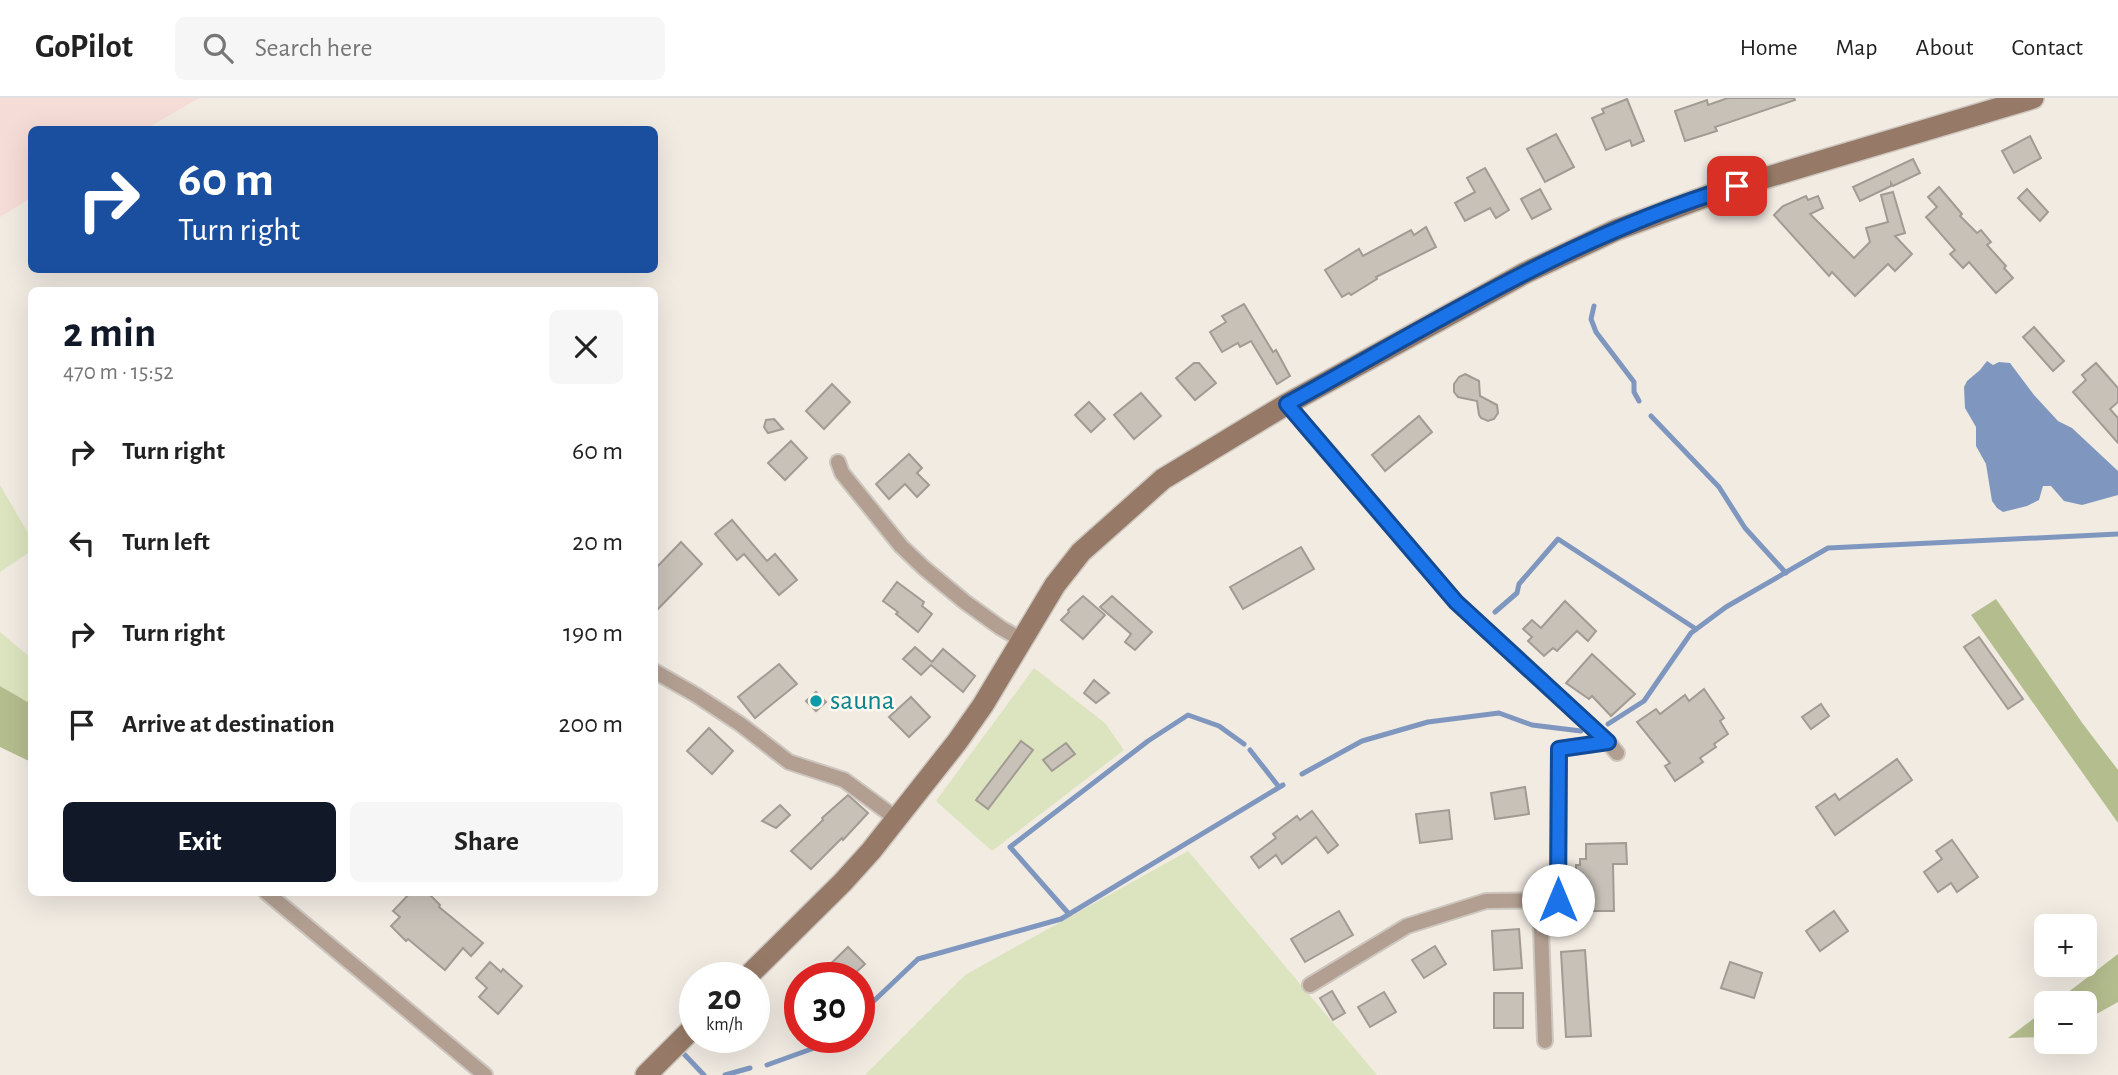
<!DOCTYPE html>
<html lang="en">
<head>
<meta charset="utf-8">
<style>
	body { margin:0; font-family:"Alegreya Sans",sans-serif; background:#f6f6f6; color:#222; height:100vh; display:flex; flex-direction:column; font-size:26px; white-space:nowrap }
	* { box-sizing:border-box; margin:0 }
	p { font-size:23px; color:#767676 }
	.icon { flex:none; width:38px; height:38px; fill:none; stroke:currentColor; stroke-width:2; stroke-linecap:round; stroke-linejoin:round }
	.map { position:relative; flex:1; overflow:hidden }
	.side { position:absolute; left:28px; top:189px; width:630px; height:609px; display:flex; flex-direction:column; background:#fff; border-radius:10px; box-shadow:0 7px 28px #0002 }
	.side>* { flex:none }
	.top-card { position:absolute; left:28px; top:28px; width:630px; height:147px; border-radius:10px; box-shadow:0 7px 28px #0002; background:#1a4fa0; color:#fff; overflow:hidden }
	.controls { position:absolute; left:2034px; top:816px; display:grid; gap:14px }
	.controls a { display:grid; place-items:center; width:63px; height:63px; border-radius:10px; background:#fff; box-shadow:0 7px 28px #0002; font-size:35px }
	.speed { position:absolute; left:679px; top:864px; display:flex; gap:14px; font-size:35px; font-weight:700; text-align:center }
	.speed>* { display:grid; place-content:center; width:91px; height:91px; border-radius:50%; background:#fff; box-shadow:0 7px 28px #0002; line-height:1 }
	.speed small { font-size:18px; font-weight:400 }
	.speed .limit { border:10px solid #d22; background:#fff; color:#111 }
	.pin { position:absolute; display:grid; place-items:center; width:60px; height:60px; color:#fff; margin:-30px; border-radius:14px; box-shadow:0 4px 10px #0006 }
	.me { position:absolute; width:77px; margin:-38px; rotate:0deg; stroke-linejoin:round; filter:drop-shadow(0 0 5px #0008) }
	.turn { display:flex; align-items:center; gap:24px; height:147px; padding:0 35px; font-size:32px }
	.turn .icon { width:91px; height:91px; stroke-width:2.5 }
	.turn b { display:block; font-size:49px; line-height:60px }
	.round { display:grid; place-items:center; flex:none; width:74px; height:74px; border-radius:10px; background:#f6f6f6 }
	.headline { display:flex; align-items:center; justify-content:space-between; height:119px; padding:0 35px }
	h1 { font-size:42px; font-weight:700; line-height:52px; color:#111827 }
	.cta { display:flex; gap:14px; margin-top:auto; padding:14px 35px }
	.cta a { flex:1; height:80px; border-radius:10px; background:#111827; color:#fff; font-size:28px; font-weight:700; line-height:80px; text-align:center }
	.cta a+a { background:#f6f6f6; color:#222 }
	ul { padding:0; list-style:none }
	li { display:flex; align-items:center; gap:21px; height:91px; padding:0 35px }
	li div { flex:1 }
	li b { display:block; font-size:26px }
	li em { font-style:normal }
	header { display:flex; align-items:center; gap:42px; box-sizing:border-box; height:98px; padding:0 35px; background:#fff; border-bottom:2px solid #e0e0e0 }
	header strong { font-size:33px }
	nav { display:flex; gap:38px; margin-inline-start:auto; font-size:24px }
	.search { width:490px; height:63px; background:#f6f6f6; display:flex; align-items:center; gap:18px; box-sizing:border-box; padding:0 24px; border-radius:10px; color:#767676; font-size:26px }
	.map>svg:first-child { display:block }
	.industrial { fill:#f6dcd6 }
	.green { fill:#dbe4be }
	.forest { fill:#b4bd8e }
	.water { fill:#7f97bf }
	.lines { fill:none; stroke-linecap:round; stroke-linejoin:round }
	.stream { stroke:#7f97bf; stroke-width:5 }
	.building { fill:#c7c1b8; stroke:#a19b93; stroke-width:2 }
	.street-casing { stroke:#cdc7bf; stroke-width:18 }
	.secondary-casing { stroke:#cdc7bf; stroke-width:24 }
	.street { stroke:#b29f92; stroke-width:14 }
	.secondary { stroke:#967a67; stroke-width:21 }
	.route-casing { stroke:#114b97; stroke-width:18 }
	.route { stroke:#1a73e8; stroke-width:12 }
	.culture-dot { fill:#0f9aa8; stroke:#fef9ef; stroke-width:2.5 }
	.labels { text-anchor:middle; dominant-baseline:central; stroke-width:5; stroke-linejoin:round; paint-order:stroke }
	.culture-label { font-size:28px; fill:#0d838f; stroke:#fef9ef; text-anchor:start }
</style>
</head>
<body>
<header>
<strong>GoPilot</strong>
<div class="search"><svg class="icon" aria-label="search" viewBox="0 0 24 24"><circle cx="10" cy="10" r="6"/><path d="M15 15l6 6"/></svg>Search here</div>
<nav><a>Home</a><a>Map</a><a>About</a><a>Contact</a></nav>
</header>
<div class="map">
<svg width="2118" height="977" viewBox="0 0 2118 977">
	<rect width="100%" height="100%" fill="#f1ebe2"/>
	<polygon class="industrial" points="0,0 199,0 146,31 32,32 31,100 0,119"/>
	<g class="green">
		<polygon points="0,387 32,442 31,453 0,474"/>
		<polygon points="0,534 31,560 31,606 0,588"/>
		<polygon points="1034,570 1105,625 1124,652 992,753 936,703"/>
		<polygon points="1188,753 1377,977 865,977 965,877"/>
	</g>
	<g class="forest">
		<polygon points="1996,501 2083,626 2118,672 2118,725 1971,517"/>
		<polygon points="0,588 31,606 31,664 0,649"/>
		<polygon points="2118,856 2118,904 2084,923 2084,905 2054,905"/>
		<polygon points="2046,911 2046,939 2008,940"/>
	</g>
	<polygon class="water" points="1987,263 1993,267 1999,264 2010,265 2034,297 2058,323 2072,330 2118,373 2118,397 2082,407 2064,403 2051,388 2043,388 2039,402 2027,408 2003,414 1997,410 1992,403 1986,366 1976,348 1976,329 1965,310 1964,289 1967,283 1980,272"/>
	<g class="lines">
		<g class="stream">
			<polyline points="1594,208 1591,221 1596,234 1634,284 1634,294 1639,303"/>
			<polyline points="1651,318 1719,389 1745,430 1786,475"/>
			<polyline points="1495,514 1517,495 1519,486 1558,441 1696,531"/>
			<polyline points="1608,626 1644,603 1691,535 1726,509 1828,450 2118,436"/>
			<polyline points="1250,652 1279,689"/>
			<polyline points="1302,676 1362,643 1428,624 1499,615 1532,627 1581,633"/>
			<polyline points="1069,816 1010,749 1148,643 1188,617 1219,628 1244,646"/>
			<polyline points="859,917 918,861 1061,821 1283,687"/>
			<polyline points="684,956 704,977"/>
			<polyline points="767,967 828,945 835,940"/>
			<polyline points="725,977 750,970"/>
		</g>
	</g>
	<g class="building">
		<polygon points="1728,0 1794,0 1795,2 1715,29 1717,33 1685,43 1675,13 1707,2 1708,7"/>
		<polygon points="1627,1 1644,43 1632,48 1630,42 1606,52 1592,20 1604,15 1602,11"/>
		<polygon points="1556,36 1574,69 1545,84 1527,51"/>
		<polygon points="2030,38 2041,60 2014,75 2002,53"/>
		<polygon points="1913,61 1920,75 1893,88 1891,85 1891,88 1860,103 1853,89"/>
		<polygon points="1485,70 1509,112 1496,120 1490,110 1465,123 1455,105 1475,94 1467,80"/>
		<polygon points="1939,89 1962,116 1960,118 1977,135 1981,132 1991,144 1987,147 2006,168 2004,170 2013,180 1996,195 1969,164 1963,170 1950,156 1955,152 1926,119 1937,109 1928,99"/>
		<polygon points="1540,91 1551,111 1532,121 1521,101"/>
		<polygon points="2027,91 2048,114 2040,123 2018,100"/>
		<polygon points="1893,94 1905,135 1895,138 1912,156 1895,173 1888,166 1855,198 1832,174 1829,178 1774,117 1783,108 1806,98 1808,102 1818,98 1823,110 1810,116 1854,160 1870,144 1866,130 1888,124 1881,97"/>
		<polygon points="1426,129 1436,149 1376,179 1377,181 1351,197 1349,195 1342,199 1325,172 1359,151 1363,158 1411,132 1414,137"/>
		<polygon points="1244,206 1273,254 1276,252 1290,278 1277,286 1251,243 1240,249 1238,245 1222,254 1210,234 1226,224 1222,218"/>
		<polygon points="2034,229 2064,263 2053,273 2023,239"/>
		<polygon points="1194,265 1199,265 1216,285 1195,302 1176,280"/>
		<polygon points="2096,265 2118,290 2118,304 2110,311 2118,320 2118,345 2073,294 2086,282 2082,277"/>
		<polygon points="1465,276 1479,283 1480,298 1497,307 1498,315 1494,321 1488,323 1481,320 1479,317 1477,303 1458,299 1454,294 1454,286 1459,279"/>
		<polygon points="832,286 850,304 824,331 806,313"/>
		<polygon points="1141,295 1161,318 1134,341 1114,317"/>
		<polygon points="1089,304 1105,321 1091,334 1075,317"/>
		<polygon points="1419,318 1432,334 1385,373 1372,357"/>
		<polygon points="774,321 783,331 768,335 764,329 766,322"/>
		<polygon points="791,343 807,360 785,382 768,365"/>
		<polygon points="909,356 922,370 917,375 929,387 917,399 905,386 889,401 876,386"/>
		<polygon points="732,422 767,463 775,456 797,482 779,497 744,456 737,462 715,436"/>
		<polygon points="681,444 702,466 654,515 654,472"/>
		<polygon points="1301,449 1314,471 1243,511 1230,489"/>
		<polygon points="897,484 924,504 922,508 932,516 918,534 896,516 898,514 883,503"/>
		<polygon points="1083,498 1105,517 1083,541 1061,522 1069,514 1068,512"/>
		<polygon points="1112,498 1152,534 1135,552 1125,544 1131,536 1100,509"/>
		<polygon points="1565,503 1596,533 1588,543 1577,533 1557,553 1553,550 1544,558 1528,543 1532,539 1523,531 1532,522 1541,530"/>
		<polygon points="1979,539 2023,601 2008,611 1964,549"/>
		<polygon points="915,549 932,564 943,551 975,578 963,594 931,567 921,577 903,561"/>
		<polygon points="1592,556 1635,596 1611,618 1592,598 1589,601 1566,585"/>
		<polygon points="779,566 797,586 755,620 738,599"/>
		<polygon points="1094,582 1109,595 1096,605 1084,595"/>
		<polygon points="1704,591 1724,620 1720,623 1728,636 1714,646 1716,649 1700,660 1703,664 1675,683 1665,668 1670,665 1637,624 1656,611 1660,616 1685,597 1689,603"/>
		<polygon points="816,594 826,604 816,613 806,603"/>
		<polygon points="911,599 930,619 909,639 889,619"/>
		<polygon points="1821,606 1829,618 1811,631 1802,619"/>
		<polygon points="709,630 733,653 712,676 687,653"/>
		<polygon points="1021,643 1033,652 988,711 976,702"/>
		<polygon points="1066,645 1075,656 1052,673 1043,662"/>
		<polygon points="1897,661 1912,682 1835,737 1816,709 1835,696 1839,702"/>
		<polygon points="1525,689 1529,716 1495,721 1491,695"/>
		<polygon points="848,697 868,715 843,742 842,740 811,771 791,753 823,722 822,720"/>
		<polygon points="780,707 790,717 776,730 762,723"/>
		<polygon points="1449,712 1452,741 1420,745 1416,716"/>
		<polygon points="1312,713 1338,747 1328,755 1316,739 1282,766 1276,757 1259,770 1251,759 1276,740 1273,736 1297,718 1300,722"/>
		<polygon points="1952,742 1978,779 1957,794 1951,785 1938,794 1924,774 1942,761 1936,753"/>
		<polygon points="1626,745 1627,766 1613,766 1614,813 1576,813 1576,767 1580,767 1580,761 1586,761 1586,746"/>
		<polygon points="411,794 427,794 440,807 439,809 483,845 471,858 463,850 445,872 408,841 406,843 391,828 400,819 393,813"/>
		<polygon points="1339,813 1353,837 1305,864 1291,841"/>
		<polygon points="1834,813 1848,833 1820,853 1806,833"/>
		<polygon points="1519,831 1522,870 1494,872 1492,833"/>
		<polygon points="1435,848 1446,866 1424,880 1412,862"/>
		<polygon points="848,849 865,866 850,880 816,880"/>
		<polygon points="1585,852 1591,938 1566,939 1561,854"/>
		<polygon points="490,864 501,874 503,871 522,888 498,916 479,899 487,890 476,880"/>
		<polygon points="1730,864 1762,875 1754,900 1721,890"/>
		<polygon points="1332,893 1345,915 1333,922 1320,900"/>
		<polygon points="1384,894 1396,914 1370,929 1358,909"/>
		<rect x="1494" y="895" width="29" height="35"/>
	</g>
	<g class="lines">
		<defs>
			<g id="street">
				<polyline points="1287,306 1456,504 1608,644 1617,655"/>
				<polyline points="838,364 842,375 901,448 924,470 965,504 1001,530 1022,542"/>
				<polyline points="654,573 696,597 740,626 789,664 844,682 897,721"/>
				<polyline points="266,794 485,977"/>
				<polyline points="1540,803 1545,943"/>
				<polyline points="1310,887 1407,828 1486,803 1558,802 1559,651 1608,644"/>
			</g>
			<g id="secondary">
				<polyline points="746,880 843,784 871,753 957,644 983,607 1055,487 1081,454 1163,381 1287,306 1525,175 1616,132 1721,93 2033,0"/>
				<polyline points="646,977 695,928"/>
			</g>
		</defs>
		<use href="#street" class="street-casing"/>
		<use href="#secondary" class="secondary-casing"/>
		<use href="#street" class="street"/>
		<use href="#secondary" class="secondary"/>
	</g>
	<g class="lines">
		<defs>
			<path id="route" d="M1558 802 1559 651 1608 644 1456 504 1287 306C1433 226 1576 135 1737 88"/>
		</defs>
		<use href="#route" class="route-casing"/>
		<use href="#route" class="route"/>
	</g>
	<circle class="culture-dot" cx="816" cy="603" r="7"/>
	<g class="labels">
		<g class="culture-label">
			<text x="830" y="603">sauna</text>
		</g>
	</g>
</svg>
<div class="controls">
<a>+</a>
<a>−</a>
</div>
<div class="speed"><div>20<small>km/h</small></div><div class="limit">30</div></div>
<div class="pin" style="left:1737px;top:88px;background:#d93025"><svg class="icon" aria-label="arrive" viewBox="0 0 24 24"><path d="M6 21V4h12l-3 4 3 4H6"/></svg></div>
<svg class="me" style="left:1558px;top:802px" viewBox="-20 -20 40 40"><circle r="19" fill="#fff"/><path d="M0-13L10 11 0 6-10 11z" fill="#1a73e8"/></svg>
<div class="top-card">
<div class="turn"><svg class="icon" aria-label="right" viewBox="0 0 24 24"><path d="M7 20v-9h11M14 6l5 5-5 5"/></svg><div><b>60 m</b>Turn right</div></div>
</div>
<section class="side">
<div class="headline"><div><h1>2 min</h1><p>470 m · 15:52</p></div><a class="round"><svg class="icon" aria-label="close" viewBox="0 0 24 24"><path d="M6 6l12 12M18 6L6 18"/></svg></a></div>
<ul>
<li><svg class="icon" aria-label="right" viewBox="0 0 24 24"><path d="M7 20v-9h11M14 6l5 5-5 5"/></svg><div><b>Turn right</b></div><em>60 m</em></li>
<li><svg class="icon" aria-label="left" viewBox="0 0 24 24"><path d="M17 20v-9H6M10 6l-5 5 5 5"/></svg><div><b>Turn left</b></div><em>20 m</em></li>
<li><svg class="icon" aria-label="right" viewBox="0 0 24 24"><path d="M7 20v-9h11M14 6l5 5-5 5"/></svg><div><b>Turn right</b></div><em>190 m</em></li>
<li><svg class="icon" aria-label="arrive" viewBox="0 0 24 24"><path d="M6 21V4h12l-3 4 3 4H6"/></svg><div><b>Arrive at destination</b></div><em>200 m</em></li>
</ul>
<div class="cta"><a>Exit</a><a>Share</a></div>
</section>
</div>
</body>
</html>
